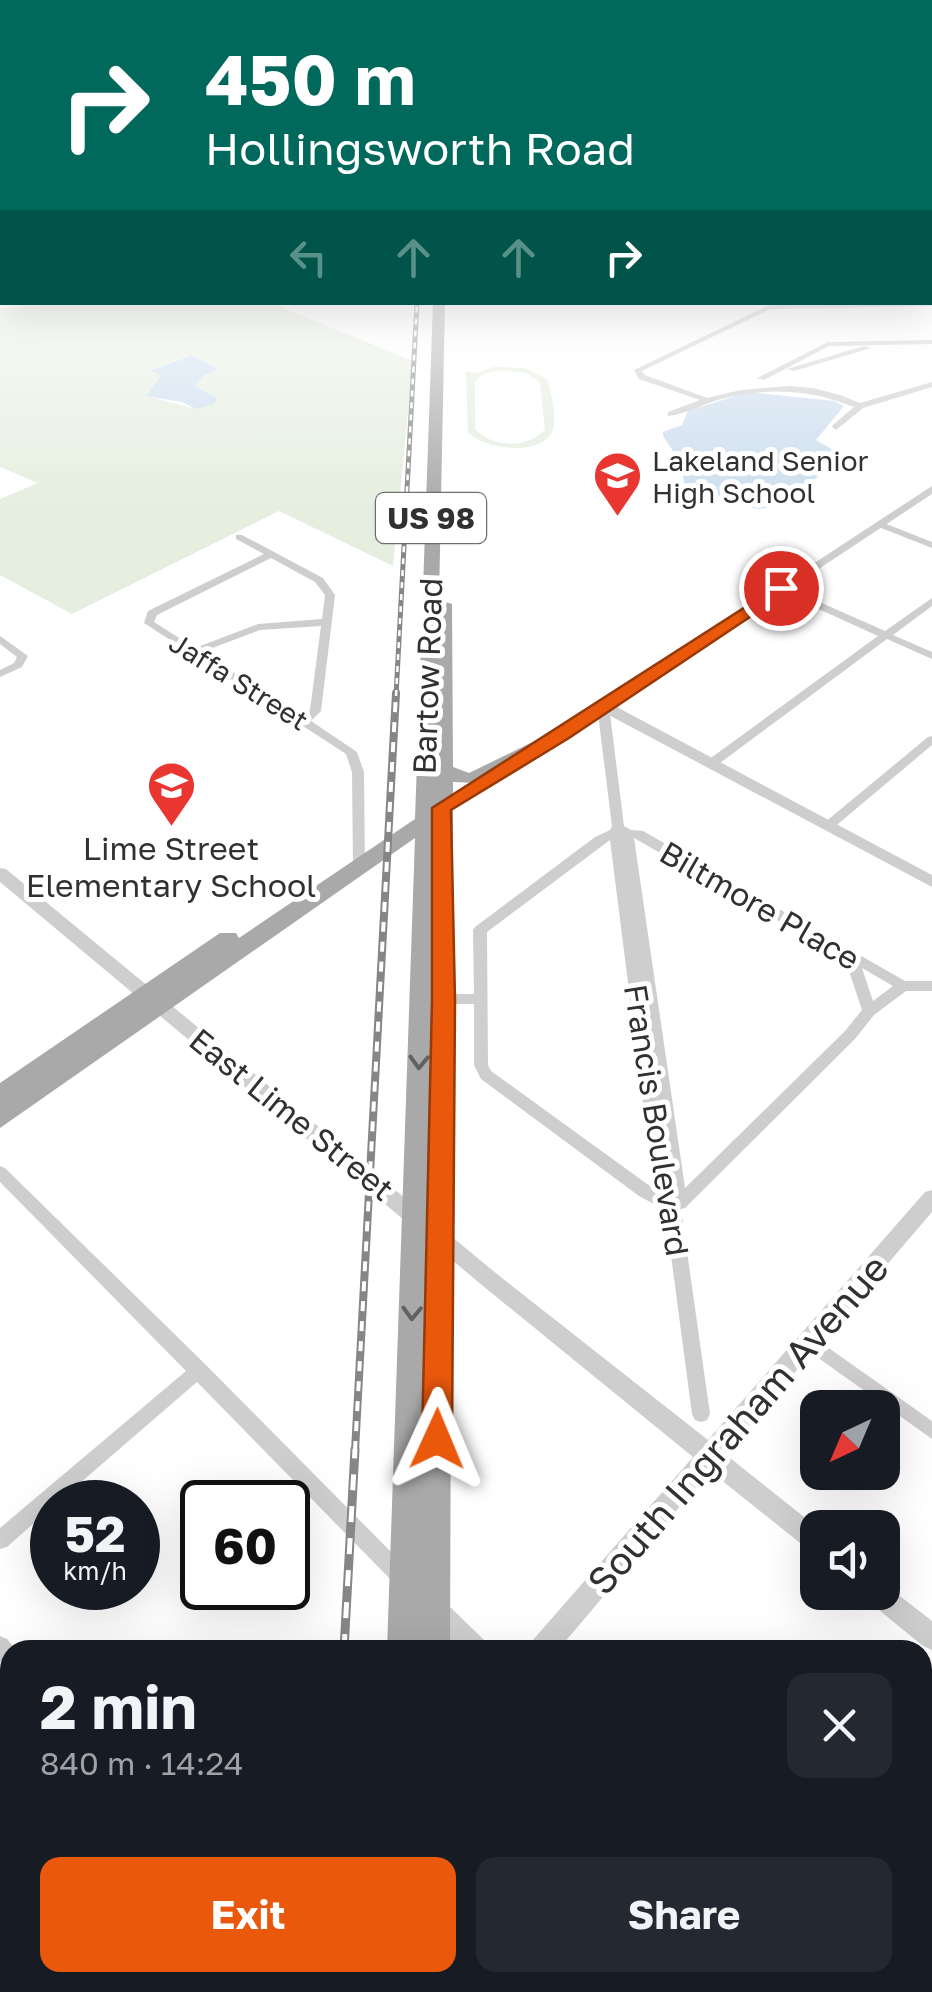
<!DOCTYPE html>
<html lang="en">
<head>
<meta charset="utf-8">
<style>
	body { margin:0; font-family:"Golos Text",sans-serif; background:#242831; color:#f1f3f6; height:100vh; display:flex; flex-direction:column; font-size:38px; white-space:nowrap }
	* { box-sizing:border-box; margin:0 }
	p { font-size:32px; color:#9ea1a6 }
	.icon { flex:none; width:55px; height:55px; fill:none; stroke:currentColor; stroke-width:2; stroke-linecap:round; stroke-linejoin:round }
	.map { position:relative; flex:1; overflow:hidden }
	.details { position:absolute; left:0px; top:1640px; width:932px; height:352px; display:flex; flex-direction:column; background:#171b24; border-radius:30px 30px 0 0; box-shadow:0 10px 40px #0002 }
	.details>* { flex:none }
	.banner { position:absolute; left:0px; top:0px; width:932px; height:305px; box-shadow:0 10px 40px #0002; background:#00695c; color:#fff; overflow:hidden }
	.needle { width:65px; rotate:224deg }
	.fabs { position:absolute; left:800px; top:1390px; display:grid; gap:20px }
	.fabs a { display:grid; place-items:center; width:100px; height:100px; border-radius:20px; background:#171b24; box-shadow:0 10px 40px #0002; font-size:50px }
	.speed { position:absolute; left:30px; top:1480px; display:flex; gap:20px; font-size:50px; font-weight:700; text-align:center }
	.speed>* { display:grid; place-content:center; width:130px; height:130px; border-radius:50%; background:#171b24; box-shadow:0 10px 40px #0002; line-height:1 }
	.speed small { font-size:25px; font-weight:400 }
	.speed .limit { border:5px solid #111; border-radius:15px; background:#fff; color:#111 }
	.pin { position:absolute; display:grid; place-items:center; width:85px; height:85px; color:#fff; margin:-42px; border:5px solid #fff; border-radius:50%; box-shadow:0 2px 10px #0007 }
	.me { position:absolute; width:110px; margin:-55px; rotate:1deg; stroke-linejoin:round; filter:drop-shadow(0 0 8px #0008) }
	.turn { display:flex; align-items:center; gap:35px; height:210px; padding:0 40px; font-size:45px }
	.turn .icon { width:130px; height:130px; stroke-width:2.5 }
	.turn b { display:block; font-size:70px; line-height:85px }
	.lanes { display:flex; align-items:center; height:95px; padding:0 40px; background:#0003; justify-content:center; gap:50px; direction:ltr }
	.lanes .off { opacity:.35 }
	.round { display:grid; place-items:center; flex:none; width:105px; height:105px; border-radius:20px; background:#242831 }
	.head { display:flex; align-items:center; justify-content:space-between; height:170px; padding:0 40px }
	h1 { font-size:60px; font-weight:700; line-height:75px }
	.primary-button { display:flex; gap:20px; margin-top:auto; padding:20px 40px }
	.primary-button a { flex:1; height:115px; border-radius:20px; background:#ea580c; color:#fff; font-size:40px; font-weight:700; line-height:115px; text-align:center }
	.primary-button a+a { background:#242831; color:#f1f3f6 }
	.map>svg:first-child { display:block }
	.green { fill:#e5eedf; fill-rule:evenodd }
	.water { fill:#cbddee }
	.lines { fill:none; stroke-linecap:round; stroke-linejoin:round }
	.minor { fill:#cecece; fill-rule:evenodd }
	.tertiary { fill:#cecece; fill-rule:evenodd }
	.primary { fill:#a9a9a9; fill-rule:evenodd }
	.rail-far2-casing { stroke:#868686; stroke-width:5 }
	.rail-far1-casing { stroke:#868686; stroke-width:8 }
	.rail-casing { stroke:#868686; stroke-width:9 }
	.rail-far2 { stroke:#fff; stroke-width:2.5; stroke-dasharray:6; stroke-linecap:butt }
	.rail-far1 { stroke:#fff; stroke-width:4; stroke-dasharray:10; stroke-linecap:butt }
	.rail { stroke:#fff; stroke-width:5; stroke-dasharray:16; stroke-linecap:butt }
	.oneway { stroke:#616161 }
	.route { fill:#ea580c; stroke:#983908; stroke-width:2.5 }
	.labels { text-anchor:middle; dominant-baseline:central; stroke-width:10; stroke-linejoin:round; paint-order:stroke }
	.far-poi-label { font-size:28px; fill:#313131; stroke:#fff; text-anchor:start }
	.far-street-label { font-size:28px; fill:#313131; stroke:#fff }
	.shield { fill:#fff; stroke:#6f6f6f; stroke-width:2.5 }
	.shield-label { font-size:30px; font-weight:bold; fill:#313131 }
	.street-label { font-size:32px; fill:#313131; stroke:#fff }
	.poi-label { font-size:32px; fill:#313131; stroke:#fff }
	.near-street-label { font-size:38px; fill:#313131; stroke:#fff }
</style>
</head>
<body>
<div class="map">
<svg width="932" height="1992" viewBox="0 0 932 1992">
	<rect width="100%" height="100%" fill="#fff"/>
	<g class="green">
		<path d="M100 302 271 303 413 361 393 566 279 511 72 614 0 575V499L38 483 0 467V308ZM192 355 217 369 203 376 195 386 217 398 196 409 147 396 161 376 153 369Z"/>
		<path d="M494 367 525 368 547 379C551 390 559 423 551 434 535 457 485 448 468 433L466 371 475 373ZM502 370 526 373 540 382 545 429C529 449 492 448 475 429V382L484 374Z"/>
	</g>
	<g class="water">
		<polygon points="192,355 218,369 203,376 195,386 217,398 214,404 196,409 182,402 146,396 161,376 152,370"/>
		<path d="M748 392 834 401 844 406 816 440 842 455C824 471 776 518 751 507 744 504 740 500 730 498 713 495 701 494 685 488L681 463 663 436V432L682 425 688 411Z"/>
	</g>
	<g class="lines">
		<g class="minor">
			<path d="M932 302V306L770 309 642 371 645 375 707 398 741 390 789 386 813 388 840 395 860 403 932 382V387L863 408 836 430 832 427 833 425 854 407C811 389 767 387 721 399 704 404 686 414 668 416V412L700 400 639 379 634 370 769 305Z"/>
			<polygon points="932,340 932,344 829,346 764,380 757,378 828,342"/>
			<polygon points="864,346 871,348 794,371 787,369"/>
			<polygon points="879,521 932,542 932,548 876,526 874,524"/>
			<path d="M236 535H242L323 578 335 595 321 711 311 721 357 752 364 772 365 868 363 871H355L353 868 352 772 346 754 144 623 148 611 264 554 236 539ZM271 558 315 582 325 595 322 619 258 624 195 648 154 622 157 615ZM321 626 310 710 303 717 202 652 260 630Z"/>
			<polygon points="781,585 885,631 932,598 932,606 893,635 932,652 932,659 887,639 716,766 708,766 708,760 878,636 777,590 777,586"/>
			<polygon points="0,636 28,656 22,667 0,677 0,670 14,663 17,657 0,644"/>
			<path d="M603 703 609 706 624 826 631 830 643 831 905 981H932V991H906L874 1015 855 1039 685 1208 681 1209 710 1414 707 1420 701 1422 695 1420 692 1414 665 1210 639 1196 481 1079 474 1065V1004H434L427 999 434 994H474L473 930 475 927 595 837 610 830 612 826 597 706ZM634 838 845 959 862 1010 845 1031 685 1188ZM610 840 654 1189 491 1071 488 1065 487 932ZM862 968 893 986 873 1001Z"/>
			<polygon points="932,736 932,745 832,829 824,829 822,826 824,823 928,737"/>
			<polygon points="0,1166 5,1168 205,1364 410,1571 413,1578 410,1585 403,1588 396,1585 197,1382 58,1502 52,1502 52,1507 7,1547 0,1549 0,1528 186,1371 0,1182"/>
			<polygon points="809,1334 932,1421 932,1439 803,1347 801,1342 803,1337"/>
			<polygon points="0,1636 7,1639 16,1650 10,1650 10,1668 0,1661"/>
			<polygon points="10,1750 10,1774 0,1779 0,1755"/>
		</g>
		<g class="tertiary">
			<polygon points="932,486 932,494 613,705 932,875 932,887 603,712 545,750 535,750 533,747"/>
			<polygon points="518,756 525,761 523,764 446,811 441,813 433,808"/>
			<polygon points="0,868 6,869 497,1274 708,1440 925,1192 932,1190 932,1212 725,1454 818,1528 818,1555 810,1551 710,1471 558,1650 528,1650 532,1641 693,1457 483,1286 0,882"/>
			<polygon points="882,1582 932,1621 932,1650 923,1646 868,1601 865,1592 882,1592"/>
			<polygon points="433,1596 442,1599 485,1641 489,1650 458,1650 424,1617 421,1608 424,1599"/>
			<polygon points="237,1982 270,1982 266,1992 233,1992"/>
			<polygon points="792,1982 826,1982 830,1992 796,1992"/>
		</g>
		<g class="primary">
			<polygon points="433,302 445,302 439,600 452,604 453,767 469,773 545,736 552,734 561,740 479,783 453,782 450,1650 387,1650 415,838 0,1128 0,1083 220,933 236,933 239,938 415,819"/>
			<rect x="375" y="1982" width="75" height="10"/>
		</g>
		<defs>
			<polyline id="rail-far2" points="396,696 417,302"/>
			<polyline id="rail-far1" points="355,1451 396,693"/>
			<g id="rail">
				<polyline points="344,1650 355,1449"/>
				<polyline points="325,1992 326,1982"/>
			</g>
		</defs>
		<use href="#rail-far2" class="rail-far2-casing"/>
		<use href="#rail-far1" class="rail-far1-casing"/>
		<use href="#rail" class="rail-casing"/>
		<use href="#rail-far2" class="rail-far2"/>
		<use href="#rail-far1" class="rail-far1"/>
		<use href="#rail" class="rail"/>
	</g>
	<defs><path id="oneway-chevron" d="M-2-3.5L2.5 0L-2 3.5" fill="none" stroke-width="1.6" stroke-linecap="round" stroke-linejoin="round" transform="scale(2.5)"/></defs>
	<g class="oneway">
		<use href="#oneway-chevron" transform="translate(419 1062) rotate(92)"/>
		<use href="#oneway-chevron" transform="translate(412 1313) rotate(92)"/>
	</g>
	<linearGradient id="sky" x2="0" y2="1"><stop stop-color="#9cc4ea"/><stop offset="0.46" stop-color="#fff"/><stop offset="1" stop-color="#fff" stop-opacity="0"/></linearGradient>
	<rect width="932" height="512" fill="url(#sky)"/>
	<polygon class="route" points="781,584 787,585 787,592 569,738 451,810 455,1000 452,1439 447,1449 437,1453 427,1449 422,1439 432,1000 432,808"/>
	<defs>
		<symbol id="school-pin" viewBox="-11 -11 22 30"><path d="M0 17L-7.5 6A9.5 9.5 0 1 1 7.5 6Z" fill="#ea3630" stroke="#fff"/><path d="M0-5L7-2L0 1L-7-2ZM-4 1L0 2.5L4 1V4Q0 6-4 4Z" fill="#fff"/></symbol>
	</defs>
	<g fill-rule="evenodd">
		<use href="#school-pin" x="590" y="448" width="55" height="75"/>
		<use href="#school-pin" x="144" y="758" width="55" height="75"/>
	</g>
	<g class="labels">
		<g class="far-poi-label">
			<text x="652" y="460">Lakeland Senior<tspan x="652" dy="32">High School</tspan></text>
		</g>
		<g class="far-street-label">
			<text transform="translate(239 681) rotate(32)">Jaffa Street</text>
		</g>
		<rect class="shield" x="376" y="493" width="110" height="50" rx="8"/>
		<g class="shield-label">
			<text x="431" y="518">US 98</text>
		</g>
		<g class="street-label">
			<text transform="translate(427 676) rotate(-88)">Bartow Road</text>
			<text transform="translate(760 905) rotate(30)">Biltmore Place</text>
			<text transform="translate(292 1114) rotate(39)">East Lime Street</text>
			<text transform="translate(657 1120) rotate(81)">Francis Boulevard</text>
		</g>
		<g class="poi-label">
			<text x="171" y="848">Lime Street<tspan x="171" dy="37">Elementary School</tspan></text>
		</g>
		<g class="near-street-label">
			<text transform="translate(737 1424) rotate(-49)">South Ingraham Avenue</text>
		</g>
	</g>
</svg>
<div class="fabs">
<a><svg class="needle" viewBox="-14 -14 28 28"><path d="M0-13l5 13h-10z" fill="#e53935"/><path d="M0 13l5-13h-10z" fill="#9ea1a6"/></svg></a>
<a><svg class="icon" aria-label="sound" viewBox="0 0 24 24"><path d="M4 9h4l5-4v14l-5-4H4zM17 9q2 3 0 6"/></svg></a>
</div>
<div class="speed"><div>52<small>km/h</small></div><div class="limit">60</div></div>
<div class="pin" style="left:781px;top:588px;background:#d93025"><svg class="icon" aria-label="arrive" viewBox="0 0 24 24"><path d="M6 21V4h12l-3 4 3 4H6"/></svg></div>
<svg class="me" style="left:437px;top:1439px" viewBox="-20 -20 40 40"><path d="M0-17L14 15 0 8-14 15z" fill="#ea580c" stroke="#fff" stroke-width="4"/></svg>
<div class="banner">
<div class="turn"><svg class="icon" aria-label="right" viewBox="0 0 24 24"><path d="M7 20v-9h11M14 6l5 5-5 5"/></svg><div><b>450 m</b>Hollingsworth Road</div></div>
<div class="lanes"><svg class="icon off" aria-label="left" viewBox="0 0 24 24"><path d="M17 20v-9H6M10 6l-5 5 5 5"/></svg><svg class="icon off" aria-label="ahead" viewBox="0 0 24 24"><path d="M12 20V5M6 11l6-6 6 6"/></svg><svg class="icon off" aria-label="ahead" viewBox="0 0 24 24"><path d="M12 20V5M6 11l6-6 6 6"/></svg><svg class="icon" aria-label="right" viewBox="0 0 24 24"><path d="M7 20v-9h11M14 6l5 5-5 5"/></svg></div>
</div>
<section class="details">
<div class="head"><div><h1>2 min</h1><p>840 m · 14:24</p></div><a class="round"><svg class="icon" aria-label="close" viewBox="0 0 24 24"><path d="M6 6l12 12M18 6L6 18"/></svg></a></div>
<div class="primary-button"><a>Exit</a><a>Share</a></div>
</section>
</div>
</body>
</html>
